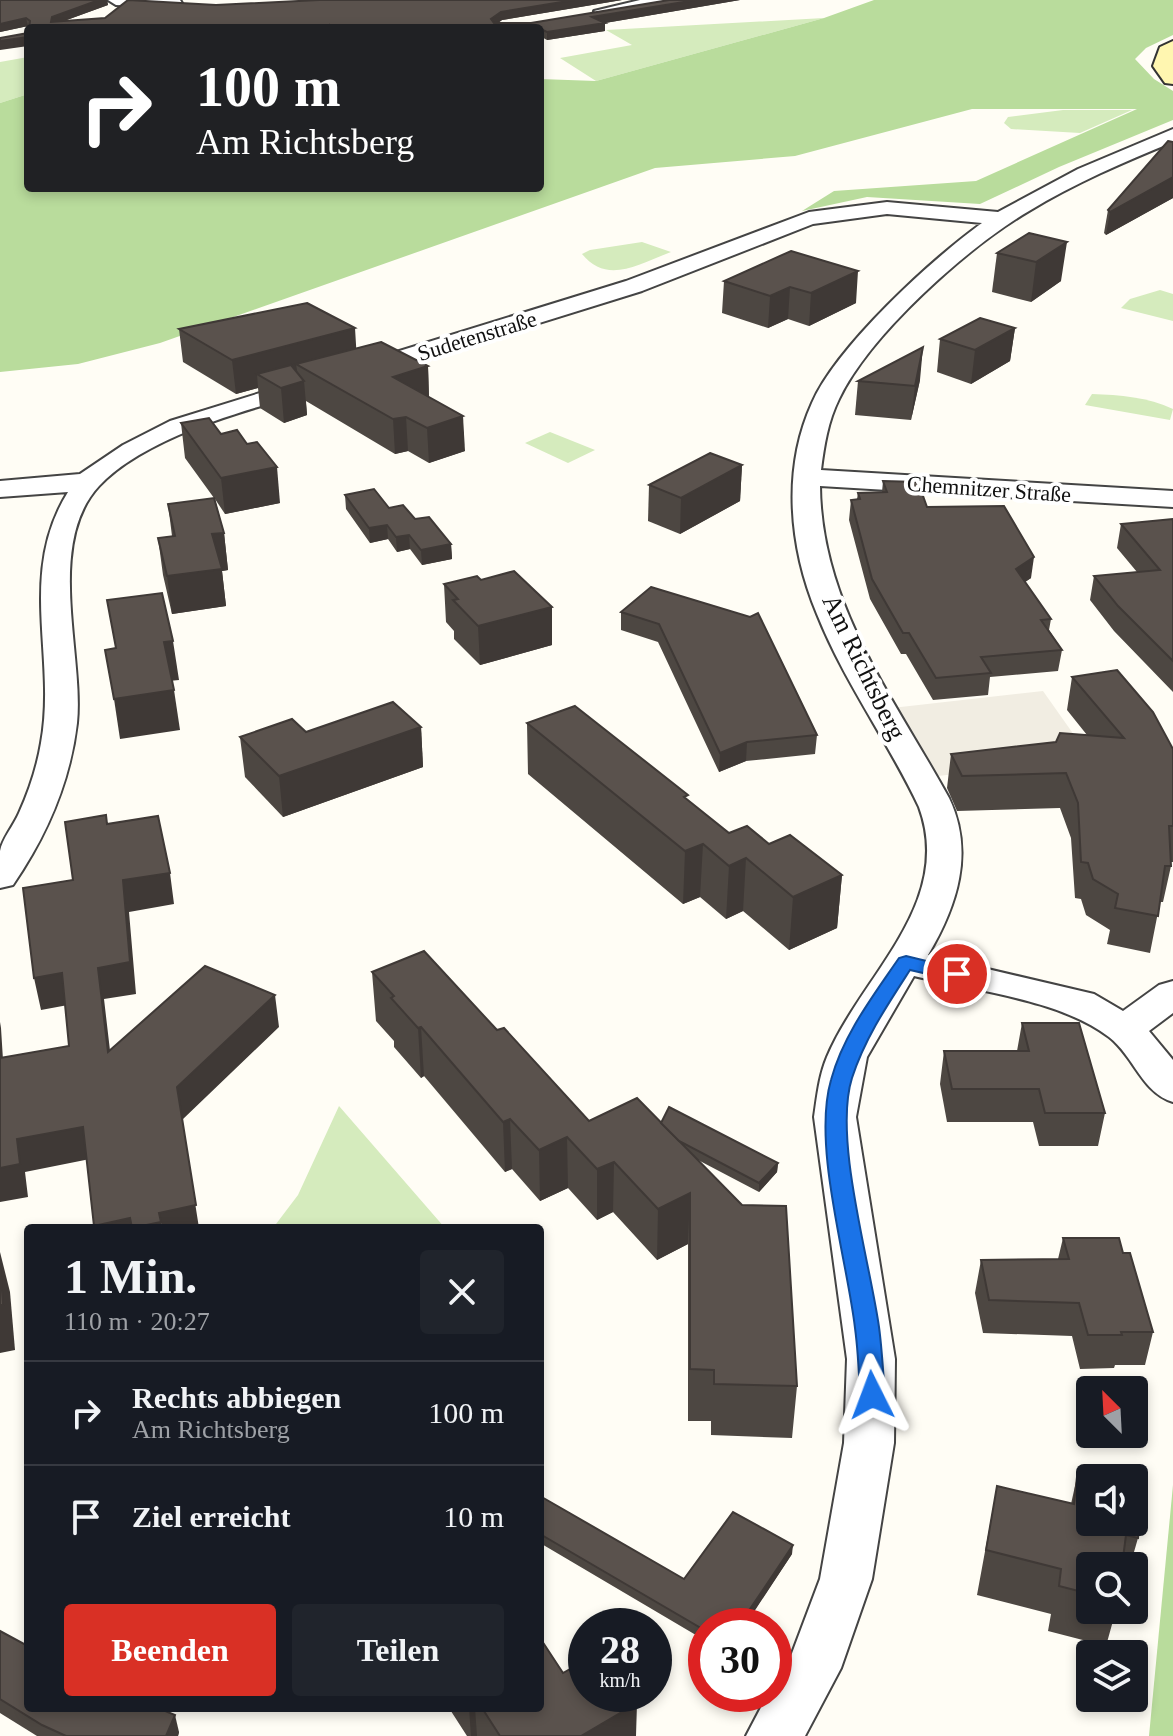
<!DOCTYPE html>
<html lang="de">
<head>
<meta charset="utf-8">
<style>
	body { margin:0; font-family:"Times New Roman",serif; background:#20242c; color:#f1f3f6; height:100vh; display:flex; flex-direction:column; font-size:30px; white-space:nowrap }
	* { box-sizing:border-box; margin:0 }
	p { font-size:26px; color:#9ea1a6 }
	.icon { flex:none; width:44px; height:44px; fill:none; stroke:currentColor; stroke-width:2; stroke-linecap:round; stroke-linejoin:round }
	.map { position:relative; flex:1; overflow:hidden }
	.details { position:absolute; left:24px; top:1224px; width:520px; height:488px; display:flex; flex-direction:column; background:#171b24; border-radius:8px; box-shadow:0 4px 12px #0003 }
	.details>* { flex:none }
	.top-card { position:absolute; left:24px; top:24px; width:520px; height:168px; border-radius:8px; box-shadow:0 4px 12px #0003; background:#202124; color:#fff; overflow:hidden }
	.needle { width:52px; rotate:336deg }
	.tools { position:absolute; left:1076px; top:1376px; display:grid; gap:16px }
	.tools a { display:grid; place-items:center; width:72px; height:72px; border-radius:8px; background:#171b24; box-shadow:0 4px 12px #0003; font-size:40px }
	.speed { position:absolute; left:568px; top:1608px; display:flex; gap:16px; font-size:40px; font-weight:700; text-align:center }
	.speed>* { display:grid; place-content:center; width:104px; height:104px; border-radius:50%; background:#171b24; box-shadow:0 4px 12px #0003; line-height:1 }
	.speed small { font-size:20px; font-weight:400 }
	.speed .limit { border:12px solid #d22; background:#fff; color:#111 }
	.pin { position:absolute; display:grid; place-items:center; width:68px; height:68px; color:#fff; margin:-34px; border:4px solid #fff; border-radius:50%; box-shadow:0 2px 8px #0007 }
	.me { position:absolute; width:88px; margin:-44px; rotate:357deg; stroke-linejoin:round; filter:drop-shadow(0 0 6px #0008) }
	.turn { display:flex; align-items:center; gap:28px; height:168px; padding:0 40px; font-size:36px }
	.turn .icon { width:104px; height:104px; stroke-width:2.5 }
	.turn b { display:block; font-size:56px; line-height:68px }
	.round { display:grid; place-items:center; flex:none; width:84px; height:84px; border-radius:8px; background:#20242c }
	.summary { display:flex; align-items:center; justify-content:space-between; height:136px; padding:0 40px }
	h1 { font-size:48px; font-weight:700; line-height:60px }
	.button { display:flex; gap:16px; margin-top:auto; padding:16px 40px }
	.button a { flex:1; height:92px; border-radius:8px; background:#d93025; color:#fff; font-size:32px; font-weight:700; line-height:92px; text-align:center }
	.button a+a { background:#20242c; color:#f1f3f6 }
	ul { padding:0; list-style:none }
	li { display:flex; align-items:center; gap:24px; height:104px; padding:0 40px; border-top:2px solid #363941 }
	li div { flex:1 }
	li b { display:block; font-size:30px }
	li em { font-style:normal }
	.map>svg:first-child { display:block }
	.green { fill:#d5ebbd }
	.forest { fill:#b9dc9c }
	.plaza { fill:#f1ede2 }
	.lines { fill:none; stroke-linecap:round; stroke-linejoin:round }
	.minor-casing { stroke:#444; stroke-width:4 }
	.secondary-casing { stroke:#333; stroke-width:4 }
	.minor { fill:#fff; fill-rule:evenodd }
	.secondary { fill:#fff6b0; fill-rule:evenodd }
	.wall { fill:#4d4742 }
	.shaded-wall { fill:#3f3936 }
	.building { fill:#5a524d; stroke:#3f3936; stroke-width:2 }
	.route { fill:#1a73e8; stroke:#114b97; stroke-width:2 }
	.labels { text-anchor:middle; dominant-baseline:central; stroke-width:8; stroke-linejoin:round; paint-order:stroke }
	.far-street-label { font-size:22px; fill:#111; stroke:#fff }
	.street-label { font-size:26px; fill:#111; stroke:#fff }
</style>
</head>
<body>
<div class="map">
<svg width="1173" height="1736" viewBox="0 0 1173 1736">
	<rect width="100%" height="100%" fill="#fffdf5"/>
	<g class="green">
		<polygon points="824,18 596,81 560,58 632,45 606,30"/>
		<polygon points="28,57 28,94 0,103 0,62"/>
		<polygon points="1063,110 1132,110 1080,133 1011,129 1004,123 1008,117"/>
		<path d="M642 242 671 252C639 264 607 285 582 254L590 250Z"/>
		<polygon points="1160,290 1173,294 1173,321 1121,308 1130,299"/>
		<path d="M1092 394C1120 395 1148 397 1173 409L1170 420 1085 405Z"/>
		<polygon points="550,432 595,450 568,463 525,443"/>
		<polygon points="339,1106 445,1228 273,1228 298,1195"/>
	</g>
	<g class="forest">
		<polygon points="874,0 1173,0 1173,35 1146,48 1135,59 1154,79 1173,91 1173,120 1059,167 980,204 867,197 802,211 834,191 976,181 1137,109 972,109 795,156 655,168 160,343 78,364 0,372 0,103 28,94 28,188 540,188 540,79 596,81 824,18"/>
		<polygon points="1173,1485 1173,1736 1149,1736"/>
	</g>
	<polygon class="plaza" points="1043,691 1091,759 920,778 883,709"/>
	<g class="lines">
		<defs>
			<g id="minor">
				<polygon points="108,0 180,0 182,3 174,8 116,5"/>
				<polygon points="640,0 676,0 668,5 602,16 594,11"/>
				<path d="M1173 129V142C1124 162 1075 183 1029 211 968 247 870 334 839 399 828 421 824 446 821 470L1173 491V507L820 486C821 605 894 698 949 798 975 852 957 906 928 955L1094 994 1123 1011 1159 985 1173 981V1013L1149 1031 1173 1060V1102C1142 1093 1134 1056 1109 1037 1059 999 975 991 914 976L867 1057 856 1117 895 1359 894 1443 872 1579 841 1668 805 1736H746L768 1694H774V1684L791 1656 820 1579 844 1443 847 1359 814 1117C817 1097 819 1076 827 1057 861 976 955 904 919 807 888 741 844 682 817 614 789 547 782 469 812 403 837 346 931 260 982 223L887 214 813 224 642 291 372 375H354L351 370 354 365 626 281 809 212 887 202 998 212 1078 169Z"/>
				<path d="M305 379 314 381 317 386 314 391C249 409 146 436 99 486 45 544 84 656 77 723 70 783 47 835 13 885L0 888C0 876 0 862 0 851 2 839 14 825 19 813 29 791 37 767 41 743 57 657 17 574 68 492L0 497V481L80 474 123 445 170 421Z"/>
			</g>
			<polygon id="secondary" points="1173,41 1173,84 1165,83 1153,66 1160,47"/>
		</defs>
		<use href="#minor" class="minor-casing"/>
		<use href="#secondary" class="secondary-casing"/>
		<use href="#minor" class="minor"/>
		<use href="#secondary" class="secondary"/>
	</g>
	<g class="wall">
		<polygon points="0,0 107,0 108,5 64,21 105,18 216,5 319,0 622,0 502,20 498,23 531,23 669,0 740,0 605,23 605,31 547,40 540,36 540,28 29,28 28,26 0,32"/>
		<polygon points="1173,142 1173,198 1106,235 1104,233 1108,210"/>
		<polygon points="1029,233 1061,281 1031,302 992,292 997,253"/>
		<polygon points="791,251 856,303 809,326 788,319 768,328 722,313 724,281"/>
		<polygon points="1015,328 1010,361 971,384 937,372 940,339"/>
		<polygon points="179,329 357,348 428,366 429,397 465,451 429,463 408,451 395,454 306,401 307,415 284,423 260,408 258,388 236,394 183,362"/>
		<polygon points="920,380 911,420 855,415 858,381"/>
		<polygon points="181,423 221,434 280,503 225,514 215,499 224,533 228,570 222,571 226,606 172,614 163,575 158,538 172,536 168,504 214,498 185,458"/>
		<polygon points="742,465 740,501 680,534 648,521 649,485"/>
		<polygon points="883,481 927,507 1031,578 1025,582 1051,619 1049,630 1062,650 1058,671 990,677 988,695 933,700 906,654 901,654 870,599 849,520 851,500 857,499 858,493 882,492"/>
		<polygon points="345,495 389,508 415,519 451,544 452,559 422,565 410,549 397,552 388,539 370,543 346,509"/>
		<polygon points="1173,519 1173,692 1114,631 1090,600 1094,576 1137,572 1117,548 1121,524"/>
		<polygon points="444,584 552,645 480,665 454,639 454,631 446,622"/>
		<polygon points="651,587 817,735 815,754 746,761 719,772 658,642 621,630 621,612"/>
		<polygon points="1072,677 1173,749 1173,862 1171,862 1171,866 1163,902 1160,902 1150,953 1107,944 1110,930 1086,915 1081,899 1075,898 1071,838 1060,808 957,811 947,788 951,754 1056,742 1087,735 1067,710"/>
		<polygon points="527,723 688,800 729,833 769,844 842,875 837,928 789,950 743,911 726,919 700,897 683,904 528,774"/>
		<polygon points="421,727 423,767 283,817 245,777 240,737 306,732"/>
		<polygon points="372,972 497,1030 589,1121 661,1123 778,1163 777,1172 759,1192 698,1160 797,1386 792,1438 711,1435 711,1421 688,1421 688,1244 657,1260 613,1212 597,1220 568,1188 540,1201 512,1169 505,1172 424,1076 421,1078 394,1047 394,1041 376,1021"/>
		<polygon points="1022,1023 1105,1113 1098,1146 1039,1146 1033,1122 947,1122 940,1084 944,1051 1017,1051"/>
		<polygon points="1063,1238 1123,1253 1153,1332 1145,1365 1115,1365 1114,1368 1080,1369 1072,1336 983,1333 975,1293 981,1260 1058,1259"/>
		<polygon points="1077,1477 1138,1538 1130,1566 1090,1566 1090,1610 1116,1610 1106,1646 1048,1631 1051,1614 977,1595 997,1486 1071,1504"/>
		<polygon points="540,1496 684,1579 792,1554 750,1617 753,1619 753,1626 706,1626 706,1641 540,1543"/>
		<polygon points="0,1631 179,1732 178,1736 37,1736 0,1713"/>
		<polygon points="563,1673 636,1736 467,1736 449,1708 540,1708"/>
	</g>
	<g class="shaded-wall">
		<polygon points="99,0 107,0 108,5 53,25 51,22 52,17"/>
		<polygon points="574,0 622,0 502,20 491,28 491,19 501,12"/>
		<polygon points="696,0 740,0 605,23 605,31 547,40 547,32 592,17"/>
		<polygon points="26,18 28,26 0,32 0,24"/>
		<polygon points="28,37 28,46 0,50 0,41"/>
		<polygon points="1173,177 1173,198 1106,235 1110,212"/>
		<polygon points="1067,242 1061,281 1031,302 1036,262"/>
		<polygon points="858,271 856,303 809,326 811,293"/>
		<polygon points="790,287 788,319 768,328 770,296"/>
		<polygon points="355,328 357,361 296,364 298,377 257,374 258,388 236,394 232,360"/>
		<polygon points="1015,328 1010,361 971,384 975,350"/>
		<polygon points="923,347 920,380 911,420 915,386"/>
		<polygon points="428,366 429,400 393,377"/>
		<polygon points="304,381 307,415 284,423 281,388"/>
		<polygon points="463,416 465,451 429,463 427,428"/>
		<polygon points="406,417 408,451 395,454 393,419"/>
		<polygon points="742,465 740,501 680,534 681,498"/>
		<polygon points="277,467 280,503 225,514 221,478"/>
		<polygon points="387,525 388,539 370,543 369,528"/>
		<polygon points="224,533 228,570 222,571 226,606 172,614 167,576 212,534"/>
		<polygon points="409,535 410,549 397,552 396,537"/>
		<polygon points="451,544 452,559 422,565 421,550"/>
		<polygon points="1034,557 1031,578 1013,590 1016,569"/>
		<polygon points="552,607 552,645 480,665 478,626"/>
		<polygon points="173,641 179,680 169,681 164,642"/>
		<polygon points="174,690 180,730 120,739 114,699"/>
		<polygon points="421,727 423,767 283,817 279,776"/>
		<polygon points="747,742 746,761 719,772 720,753"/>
		<polygon points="703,844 700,897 683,904 685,851"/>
		<polygon points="746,858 743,911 726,919 729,866"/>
		<polygon points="170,873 174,904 129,912 136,994 104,999 114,1085 108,1052 98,968 123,880"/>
		<polygon points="842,875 837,928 789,950 793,897"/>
		<polygon points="62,973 68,1005 41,1010 34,978"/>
		<polygon points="275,995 279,1027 182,1120 199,1228 162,1228 159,1213 177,1087"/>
		<polygon points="0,1022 1,1028 5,1091 0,1071"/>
		<polygon points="421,1027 424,1076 421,1078 418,1028"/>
		<polygon points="510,1119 512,1169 505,1172 503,1122"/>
		<polygon points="83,1127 90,1159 25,1172 28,1197 0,1202 0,1168 17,1139"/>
		<polygon points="567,1137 568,1188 540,1201 539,1150"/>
		<polygon points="614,1162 613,1212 597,1220 597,1169"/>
		<polygon points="778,1163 777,1172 759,1192 759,1183"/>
		<polygon points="690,1193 688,1244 657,1260 658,1209"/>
		<polygon points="130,1218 132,1228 94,1228 94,1226"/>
		<polygon points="161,1222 162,1228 132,1228"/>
		<polygon points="0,1252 10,1292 15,1350 0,1353"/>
		<polygon points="793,1545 792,1554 746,1624 746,1615"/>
		<polygon points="637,1703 636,1736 581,1736"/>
		<polygon points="469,1708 475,1708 477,1736 471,1736"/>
		<polygon points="175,1715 179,1732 178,1736 166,1736"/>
	</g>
	<g class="building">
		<polygon points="0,0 99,0 52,17 51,22 105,18 128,0 216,5 319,0 574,0 501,12 491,19 494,23 531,23 669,0 696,0 592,17 605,23 547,32 534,26 521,28 330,28 329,25 324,28 29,28 30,21 26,18 0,24"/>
		<polygon points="28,33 28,37 0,41 0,38"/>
		<polygon points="1168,141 1173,142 1173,177 1110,212 1108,210"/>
		<polygon points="1029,233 1067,242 1036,262 997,253"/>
		<polygon points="791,251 858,271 811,293 790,287 770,296 724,281"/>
		<polygon points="307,303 355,328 232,360 179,329"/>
		<polygon points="980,318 1015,328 975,350 940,339"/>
		<polygon points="381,342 428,366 393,377 463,416 427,428 406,417 393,419 296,364"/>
		<polygon points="923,347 915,386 858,381"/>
		<polygon points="291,365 304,381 281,388 257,374"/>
		<polygon points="209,418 221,434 237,430 247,444 257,442 277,467 221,478 181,423"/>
		<polygon points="710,453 742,465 681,498 649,485"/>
		<polygon points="883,481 918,482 927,507 1004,506 1034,557 1016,569 1051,619 1041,620 1062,650 981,657 991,673 936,678 909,633 903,633 872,579 851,500 860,499 858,493 887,492"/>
		<polygon points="374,489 389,508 403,505 415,519 429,517 451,544 421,550 409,535 396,537 387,525 369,528 345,495"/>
		<polygon points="214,498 224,533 212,534 222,569 167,576 158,538 175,536 168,504"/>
		<polygon points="1173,519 1173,661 1118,606 1094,576 1160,570 1121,524"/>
		<polygon points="514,571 552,607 478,626 453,600 458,599 444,584 477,576 481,580"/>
		<polygon points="651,587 750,617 758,613 817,735 747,742 720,753 659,624 621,612"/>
		<polygon points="162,593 173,641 164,642 174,690 114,699 105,650 116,648 107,600"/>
		<polygon points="1117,670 1153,712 1173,749 1173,826 1169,826 1171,866 1165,866 1158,916 1115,908 1118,894 1093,879 1088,863 1081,862 1078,803 1066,773 962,776 951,754 1056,742 1060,733 1124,738 1072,677"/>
		<polygon points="393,702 421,727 279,776 240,737 292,719 306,732"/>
		<polygon points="575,706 688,795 684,797 729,833 747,826 769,844 790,835 842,875 793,897 746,858 729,866 703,844 685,851 527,723"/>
		<polygon points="106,815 107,824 158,816 170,873 123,880 130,962 98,968 108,1052 205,966 275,995 177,1087 196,1205 159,1213 161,1222 132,1228 130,1218 94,1226 83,1127 17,1139 20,1164 0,1168 0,1058 69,1046 62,973 34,978 23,888 73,880 65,822"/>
		<polygon points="424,951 497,1030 504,1028 589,1121 637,1098 742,1205 786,1206 797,1386 714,1384 714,1370 690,1369 690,1193 658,1209 614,1162 597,1169 567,1137 539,1150 510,1119 503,1122 421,1027 418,1028 391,998 394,996 372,972"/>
		<polygon points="1022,1023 1079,1023 1105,1113 1045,1113 1039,1089 952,1089 944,1051 1029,1051"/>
		<polygon points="669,1107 778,1163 759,1183 679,1141 661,1123"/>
		<polygon points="1063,1238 1119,1238 1123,1253 1130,1253 1153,1332 1121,1332 1122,1335 1088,1335 1079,1303 989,1300 981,1260 1069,1259"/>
		<polygon points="0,1262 3,1305 0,1305"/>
		<polygon points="1077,1477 1090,1480 1090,1522 1134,1522 1134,1491 1143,1493 1138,1538 1126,1535 1122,1566 1090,1566 1090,1594 1059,1586 1061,1569 986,1550 997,1486 1074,1504"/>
		<polygon points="540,1496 684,1579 733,1512 793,1545 746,1615 753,1619 748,1626 706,1626 706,1631 540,1534"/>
		<polygon points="0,1631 28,1646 28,1708 158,1708 175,1715 166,1736 66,1736 42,1725 0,1699"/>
		<polygon points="540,1638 563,1673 586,1660 586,1694 631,1694 637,1703 581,1736 500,1736 482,1708 540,1708"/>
	</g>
	<path class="route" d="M906 956 963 970 966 974 957 981 910 970C888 1004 865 1038 852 1078 833 1138 870 1262 879 1327 882 1349 883 1372 885 1395L881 1402 872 1404 864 1402 860 1395C859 1372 858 1350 855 1328 847 1259 812 1145 831 1080 843 1035 873 996 899 958Z"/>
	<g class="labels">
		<g class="far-street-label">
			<text transform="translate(477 336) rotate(-17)">Sudetenstraße</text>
			<text transform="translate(989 489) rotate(4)">Chemnitzer Straße</text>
		</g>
		<g class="street-label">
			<text transform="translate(864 667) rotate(64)">Am Richtsberg</text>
		</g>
	</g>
</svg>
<div class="tools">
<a><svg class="needle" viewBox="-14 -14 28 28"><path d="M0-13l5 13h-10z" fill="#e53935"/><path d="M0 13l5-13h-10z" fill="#9ea1a6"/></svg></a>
<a><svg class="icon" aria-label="sound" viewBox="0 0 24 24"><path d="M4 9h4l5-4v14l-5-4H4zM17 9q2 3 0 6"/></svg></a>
<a><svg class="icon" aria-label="search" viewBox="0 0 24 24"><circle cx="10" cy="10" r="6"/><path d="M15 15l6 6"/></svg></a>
<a><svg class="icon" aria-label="layers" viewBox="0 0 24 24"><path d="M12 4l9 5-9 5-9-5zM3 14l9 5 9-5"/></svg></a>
</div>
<div class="speed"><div>28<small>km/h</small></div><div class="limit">30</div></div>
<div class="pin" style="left:957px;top:974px;background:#d93025"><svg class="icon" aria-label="arrive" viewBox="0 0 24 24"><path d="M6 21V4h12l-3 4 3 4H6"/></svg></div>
<svg class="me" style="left:872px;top:1395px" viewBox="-20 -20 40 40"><path d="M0-17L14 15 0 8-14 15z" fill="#1a73e8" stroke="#fff" stroke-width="4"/></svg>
<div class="top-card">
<div class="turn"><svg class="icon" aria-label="right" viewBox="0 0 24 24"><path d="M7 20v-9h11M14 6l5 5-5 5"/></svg><div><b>100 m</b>Am Richtsberg</div></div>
</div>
<section class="details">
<div class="summary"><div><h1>1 Min.</h1><p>110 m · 20:27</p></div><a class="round"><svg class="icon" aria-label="close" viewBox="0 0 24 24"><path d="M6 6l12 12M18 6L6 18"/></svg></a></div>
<ul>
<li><svg class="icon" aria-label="right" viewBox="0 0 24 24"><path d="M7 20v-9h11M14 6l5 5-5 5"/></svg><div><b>Rechts abbiegen</b><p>Am Richtsberg</p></div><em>100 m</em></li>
<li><svg class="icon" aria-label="arrive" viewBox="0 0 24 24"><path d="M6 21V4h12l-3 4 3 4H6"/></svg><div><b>Ziel erreicht</b></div><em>10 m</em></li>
</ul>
<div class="button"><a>Beenden</a><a>Teilen</a></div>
</section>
</div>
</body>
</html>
